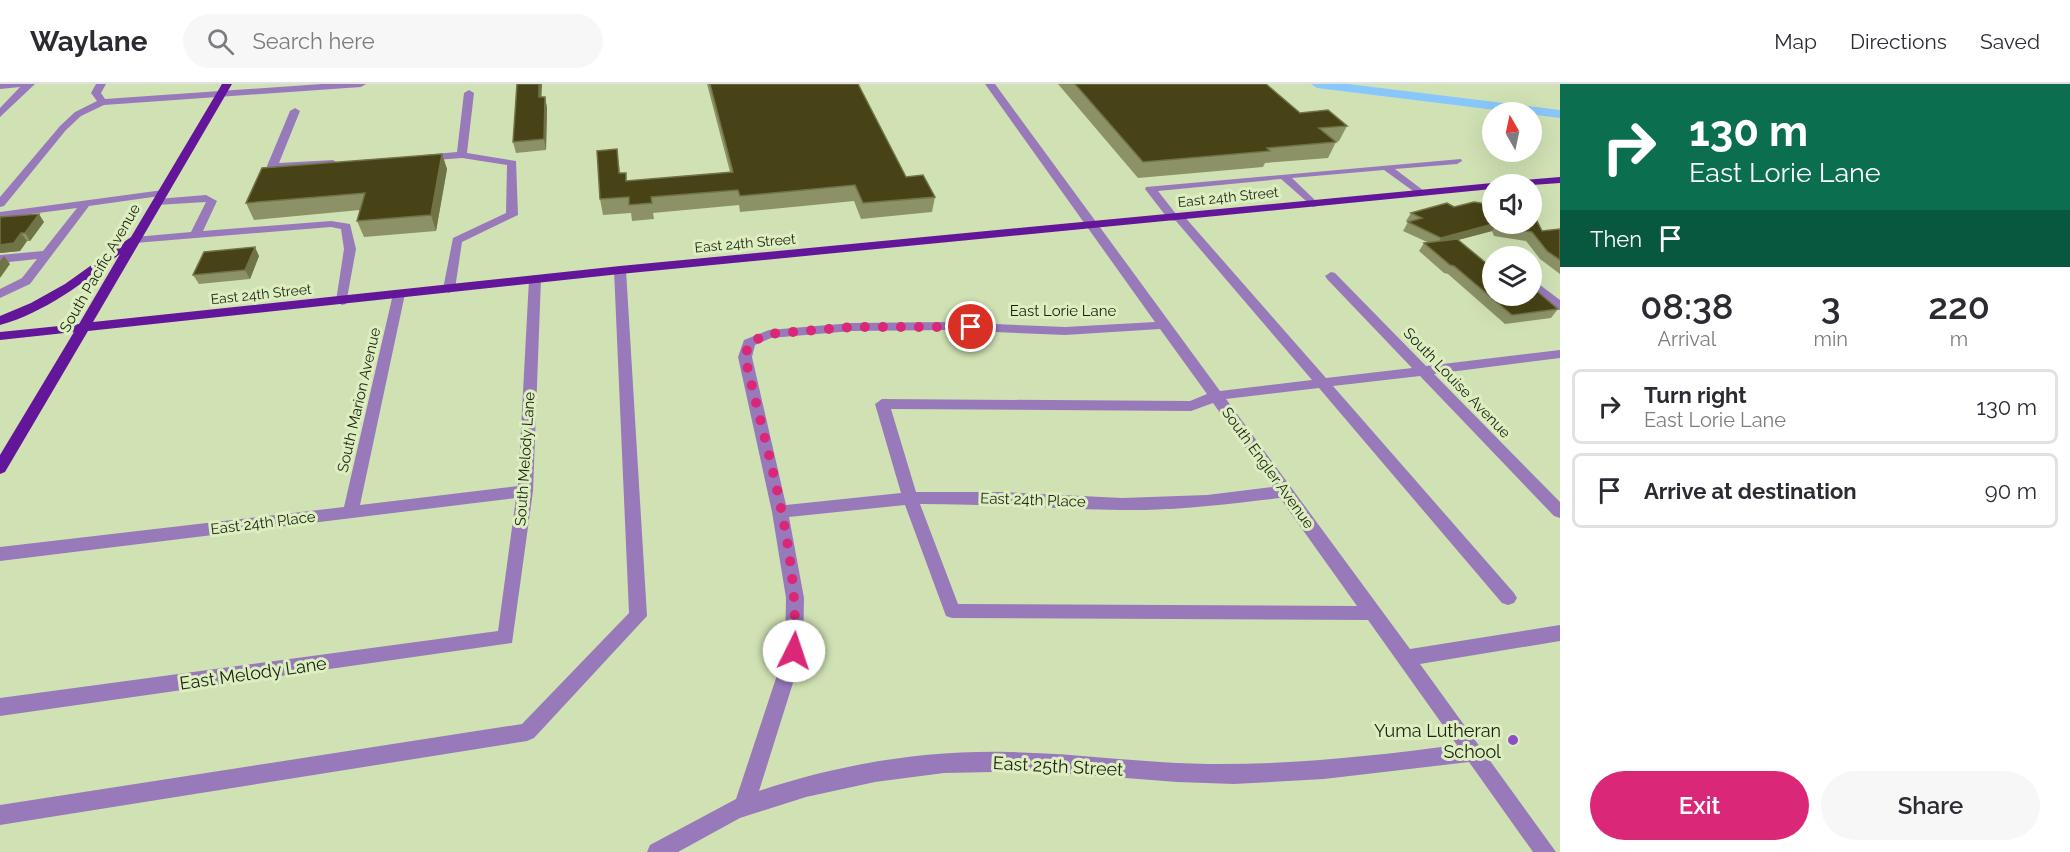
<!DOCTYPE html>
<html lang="en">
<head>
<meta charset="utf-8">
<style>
	body { margin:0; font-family:Raleway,sans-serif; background:#f7f7f7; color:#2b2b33; height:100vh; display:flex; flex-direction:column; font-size:22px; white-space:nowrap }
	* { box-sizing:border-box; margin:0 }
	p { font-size:20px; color:#7c7c81 }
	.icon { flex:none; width:33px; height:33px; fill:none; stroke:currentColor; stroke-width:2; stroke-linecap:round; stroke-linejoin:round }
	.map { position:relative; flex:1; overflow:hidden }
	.details { display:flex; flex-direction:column; background:#fff; width:510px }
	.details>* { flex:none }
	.guide { background:#0b6e4f; color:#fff; overflow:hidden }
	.needle { width:39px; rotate:351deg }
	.buttons { position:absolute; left:1482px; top:18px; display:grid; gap:12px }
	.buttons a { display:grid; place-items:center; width:60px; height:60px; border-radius:50%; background:#fff; box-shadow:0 6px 24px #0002; font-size:30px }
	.pin { position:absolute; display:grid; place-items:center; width:51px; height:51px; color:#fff; margin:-26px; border:3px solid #fff; border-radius:50%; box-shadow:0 2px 6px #0007 }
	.me { position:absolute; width:66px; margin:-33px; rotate:4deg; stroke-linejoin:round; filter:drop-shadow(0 0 4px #0008) }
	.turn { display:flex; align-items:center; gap:21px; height:126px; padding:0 30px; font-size:27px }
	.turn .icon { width:78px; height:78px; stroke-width:2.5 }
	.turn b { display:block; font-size:42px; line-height:51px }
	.then { display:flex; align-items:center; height:57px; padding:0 30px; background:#0003; gap:12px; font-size:22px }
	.eta { display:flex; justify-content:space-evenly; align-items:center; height:102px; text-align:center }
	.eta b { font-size:36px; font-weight:600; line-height:42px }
	.primary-button { display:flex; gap:12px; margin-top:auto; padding:12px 30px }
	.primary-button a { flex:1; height:69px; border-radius:36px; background:#db2777; color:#fff; font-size:24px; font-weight:600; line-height:69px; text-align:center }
	.primary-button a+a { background:#f7f7f7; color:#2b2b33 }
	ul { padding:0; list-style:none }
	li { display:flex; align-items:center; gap:18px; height:75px; margin:0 12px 9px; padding:0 18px; border:3px solid #e1e1e2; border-radius:9px }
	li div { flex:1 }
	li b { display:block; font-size:22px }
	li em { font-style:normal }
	header { display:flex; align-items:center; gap:36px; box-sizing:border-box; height:84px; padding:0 30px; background:#fff; border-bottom:2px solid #e1e1e2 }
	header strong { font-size:28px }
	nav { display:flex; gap:33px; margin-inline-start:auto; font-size:21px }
	.search { width:420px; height:54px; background:#f7f7f7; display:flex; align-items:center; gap:15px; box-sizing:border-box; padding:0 21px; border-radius:33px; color:#7c7c81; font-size:22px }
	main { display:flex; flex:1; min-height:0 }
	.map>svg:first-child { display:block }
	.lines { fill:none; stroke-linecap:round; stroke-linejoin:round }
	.canal { fill:#88c7fc; fill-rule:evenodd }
	.minor { fill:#987abb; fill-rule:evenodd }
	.major { fill:#631699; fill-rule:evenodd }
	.wall { fill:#8c9266 }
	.shaded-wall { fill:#707346 }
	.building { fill:#474317; stroke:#707346; stroke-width:1.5 }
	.route { stroke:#db2777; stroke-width:10; stroke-dasharray:0 18 }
	.poi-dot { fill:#8b4ec4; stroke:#ddefc1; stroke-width:2 }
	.labels { text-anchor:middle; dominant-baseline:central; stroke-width:6; stroke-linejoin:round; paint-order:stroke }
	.far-street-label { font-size:14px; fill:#1b2211; stroke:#ddefc1 }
	.street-label { font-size:15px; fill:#1b2211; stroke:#ddefc1 }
	.near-street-label { font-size:18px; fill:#1b2211; stroke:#ddefc1 }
	.near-poi-label { font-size:18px; fill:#1b2211; stroke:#ddefc1; text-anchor:end }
</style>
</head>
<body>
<header>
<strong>Waylane</strong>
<div class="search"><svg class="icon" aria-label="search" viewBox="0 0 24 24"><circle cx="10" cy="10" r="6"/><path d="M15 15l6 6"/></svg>Search here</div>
<nav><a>Map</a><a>Directions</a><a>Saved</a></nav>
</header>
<main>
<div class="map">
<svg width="1560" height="768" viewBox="0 0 1560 768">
	<rect width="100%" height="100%" fill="#d0e2b4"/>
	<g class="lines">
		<polygon class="canal" points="1311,0 1348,0 1560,26 1560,34 1317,4"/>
		<g class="minor">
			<polygon points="0,0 35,0 0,33 0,24 20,3 0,5"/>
			<polygon points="96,0 106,0 101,9 105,15 322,0 366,0 361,3 104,21 81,32 66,46 4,122 0,123 0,113 60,42 75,28 97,17 91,9"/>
			<path d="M985 0H995L1220 307 1312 296 1176 137 1169 136 1145 105 1146 103 1461 75 1462 77 1457 80 1395 85 1424 107 1425 109 1420 112 1384 86 1292 94 1317 118V122L1313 123 1281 95 1158 107 1176 130 1183 131 1326 294 1412 284 1327 195 1325 192 1331 188 1335 189 1426 282 1560 266V274L1434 290 1560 418V434L1554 432 1420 292 1333 302 1514 509 1517 514 1514 519 1508 521 1502 519 1319 304 1226 315 1410 565 1560 541V557L1420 580 1556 768H1533L1469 678 1324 695 1234 700 1177 698 1036 687 944 689 875 698 806 713 740 734 678 768H647L650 761 736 715 785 567 786 514 772 428 738 273 744 256 769 246 852 239 948 238 1065 243 1155 238ZM1160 245 1207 310 1190 317 882 315 875 320 901 409 786 421 752 273 755 261 771 254 852 247 948 246 1065 251ZM1213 319 1273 403 1207 411 1122 414 1001 408H916L891 325 1191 327ZM1280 414 1357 522 958 520 920 420C987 420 1054 425 1121 426 1175 427 1228 420 1280 414ZM905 421 946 532 952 534 1368 536 1457 661C1374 672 1291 681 1208 680 1142 679 1076 669 1009 668 925 666 839 680 759 707L803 567 804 514 789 433Z"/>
			<polygon points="469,6 474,9 467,69 516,77 518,131 462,158 455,205 449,209 443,205 453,154 506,129 507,81 462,74 423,77 418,74 423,71 457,68 464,9"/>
			<polygon points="295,24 300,27 279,79 333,76 338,79 337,81 268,84 267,82 290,27"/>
			<polygon points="163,106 168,109 167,111 89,122 30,200 0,214 0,205 22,194 37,175 0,179 0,171 43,167 77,124 0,134 0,128"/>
			<polygon points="206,111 217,117 203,147 331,137 350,140 356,165 346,220 342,221 336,217 344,165 341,145 331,143 135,159 129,156 135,153 191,148 206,118 157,121 152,118 157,115"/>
			<polygon points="620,182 626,186 647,532 534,654 527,657 0,741 0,721 522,640 629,529 614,186"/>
			<polygon points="535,191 541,195 533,407 512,559 0,632 0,614 498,547 516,414 0,477 0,463 344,423 393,210 399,206 405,210 360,421 518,402 529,195"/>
			<polygon points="1532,195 1560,216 1560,226 1532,205"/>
		</g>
		<g class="major">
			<path d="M222 0H232L93 238 620 182 1492 99 1496 100H1492V105L620 190 88 247 5 388 0 390V371L74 248 0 256V248L79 240 120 170C85 198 44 229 0 241V232L31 219 65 200 131 153Z"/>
			<polygon points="1560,93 1560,99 1532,101 1506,100 1511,97"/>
		</g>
	</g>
	<g class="wall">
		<polygon points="707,0 858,0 906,93 935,113 932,128 861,135 854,117 740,128 739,121 653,129 654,135 632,137 631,129 603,131 600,115 617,65 620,89 627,97 730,88"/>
		<polygon points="1058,0 1266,0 1300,29 1347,42 1339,57 1336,58 1328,74 1265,79 1263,83 1138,94"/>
		<polygon points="542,13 545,13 547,24 546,66 516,69 513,58"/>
		<polygon points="442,70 447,85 436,147 364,153 357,137 360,126 254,136 246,119"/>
		<polygon points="1454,123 1492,140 1532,140 1542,147 1560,145 1560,190 1540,175 1526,157 1494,152 1492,147 1458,156 1492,212 1558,225 1551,234 1505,240 1448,190 1444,189 1419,167 1424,159 1427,158 1403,147 1408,138 1406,137 1411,129"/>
		<polygon points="0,133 44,138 30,157 27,157 20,167 0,169"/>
		<polygon points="259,172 250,195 199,200 193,191"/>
	</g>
	<g class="shaded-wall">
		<polygon points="539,0 542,0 541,24 539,13"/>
		<polygon points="545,13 547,24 546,66 544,55"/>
		<polygon points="442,70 447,85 436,147 431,131"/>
		<polygon points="39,130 44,138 30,157 25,149"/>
		<polygon points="1493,140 1497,140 1492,147 1435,162 1441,154"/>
		<polygon points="21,149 27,157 20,167 0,169 0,161"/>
		<polygon points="255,163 259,172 250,195 245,186"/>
		<polygon points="4,172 10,180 0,194 0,177"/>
	</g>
	<g class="building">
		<polygon points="517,0 539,0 539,13 545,13 544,55 513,58"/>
		<polygon points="710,0 858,0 906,93 923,91 935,113 863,119 855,101 740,112 738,106 651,113 652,119 629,121 629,113 600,115 597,67 617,65 619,89 626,89 626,97 733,88"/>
		<polygon points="1075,0 1266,0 1300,29 1328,26 1347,42 1319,44 1336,58 1267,64 1270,67 1143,78"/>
		<polygon points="442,70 431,131 357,137 365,109 246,119 262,84"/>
		<polygon points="1474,118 1492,121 1492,140 1493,140 1441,154 1408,138 1422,134 1411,129 1447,119 1454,123"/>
		<polygon points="1532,127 1542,147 1560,145 1560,176 1547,167 1532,148 1500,143 1498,140 1532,140"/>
		<polygon points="39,130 25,149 21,149 14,159 0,161 0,133"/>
		<polygon points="1457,155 1492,184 1492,212 1532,212 1532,203 1558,225 1512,231 1454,182 1450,181 1424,159"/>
		<polygon points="255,163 245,186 193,191 204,168"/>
	</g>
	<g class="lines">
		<path class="route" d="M794 567C801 474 766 365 745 273L749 259 768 250 852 243H971"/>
	</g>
	<circle class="poi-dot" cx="1513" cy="656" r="6"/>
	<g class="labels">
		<g class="far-street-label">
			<text transform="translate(1228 113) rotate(-6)">East 24th Street</text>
			<text transform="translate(745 159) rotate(-5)">East 24th Street</text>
			<text transform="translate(261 210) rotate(-6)">East 24th Street</text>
		</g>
		<g class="street-label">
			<text transform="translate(100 184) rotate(-60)">South Pacific Avenue</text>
			<text x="1063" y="227">East Lorie Lane</text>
			<text transform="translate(1457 299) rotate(46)">South Louise Avenue</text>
			<text transform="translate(359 316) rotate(-77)">South Marion Avenue</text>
			<text transform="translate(525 375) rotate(-86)">South Melody Lane</text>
			<text transform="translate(1268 384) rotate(54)">South Engler Avenue</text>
			<text transform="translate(1033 416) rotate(2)">East 24th Place</text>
			<text transform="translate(263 439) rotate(-7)">East 24th Place</text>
		</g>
		<g class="near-street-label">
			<text transform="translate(253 589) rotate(-8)">East Melody Lane</text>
			<text transform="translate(1058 682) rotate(3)">East 25th Street</text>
		</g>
		<g class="near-poi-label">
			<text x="1501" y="646">Yuma Lutheran<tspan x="1501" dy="21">School</tspan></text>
		</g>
	</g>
</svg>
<div class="buttons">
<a><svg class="needle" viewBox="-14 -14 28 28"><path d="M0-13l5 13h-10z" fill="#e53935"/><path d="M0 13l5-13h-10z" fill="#7c7c81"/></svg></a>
<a><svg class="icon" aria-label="sound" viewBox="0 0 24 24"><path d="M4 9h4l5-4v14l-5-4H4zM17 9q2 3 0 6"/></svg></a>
<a><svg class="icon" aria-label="layers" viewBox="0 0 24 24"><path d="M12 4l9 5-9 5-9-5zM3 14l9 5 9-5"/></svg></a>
</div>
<div class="pin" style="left:971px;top:243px;background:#d93025"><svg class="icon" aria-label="arrive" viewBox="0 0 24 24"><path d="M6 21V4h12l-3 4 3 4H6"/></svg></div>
<svg class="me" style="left:794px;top:567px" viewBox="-20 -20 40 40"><circle r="19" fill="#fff"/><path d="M0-13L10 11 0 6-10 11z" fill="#db2777"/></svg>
</div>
<section class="details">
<div class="guide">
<div class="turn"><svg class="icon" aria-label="right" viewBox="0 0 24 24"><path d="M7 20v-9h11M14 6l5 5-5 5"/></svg><div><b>130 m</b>East Lorie Lane</div></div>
<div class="then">Then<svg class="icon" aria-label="arrive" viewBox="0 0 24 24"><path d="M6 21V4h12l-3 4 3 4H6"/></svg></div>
</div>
<div class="eta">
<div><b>08:38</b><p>Arrival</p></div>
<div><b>3</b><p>min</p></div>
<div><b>220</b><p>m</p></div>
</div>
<ul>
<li><svg class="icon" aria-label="right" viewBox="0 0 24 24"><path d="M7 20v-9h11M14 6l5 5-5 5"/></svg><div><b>Turn right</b><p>East Lorie Lane</p></div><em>130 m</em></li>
<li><svg class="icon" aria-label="arrive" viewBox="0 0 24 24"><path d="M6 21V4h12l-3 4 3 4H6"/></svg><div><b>Arrive at destination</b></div><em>90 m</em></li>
</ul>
<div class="primary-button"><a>Exit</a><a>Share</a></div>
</section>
</main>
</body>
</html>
